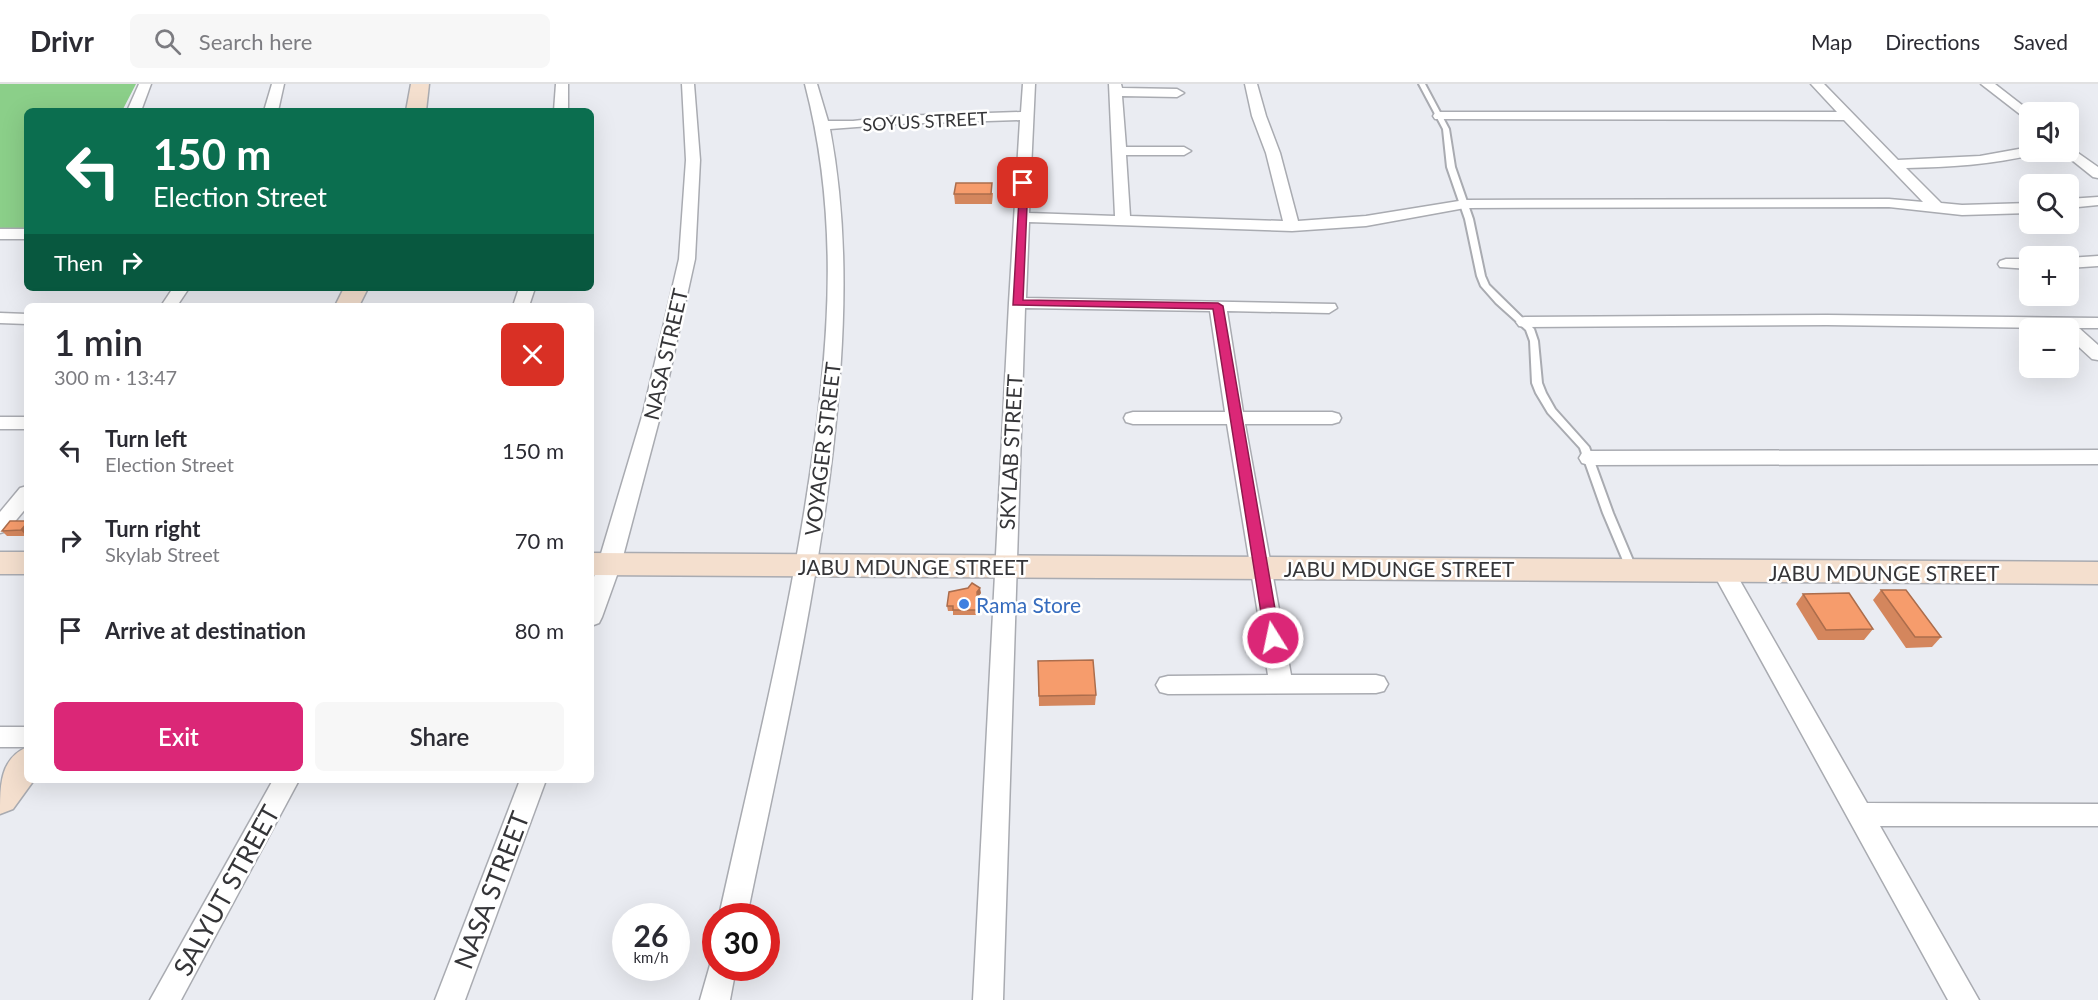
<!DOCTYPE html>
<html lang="en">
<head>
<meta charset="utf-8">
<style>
	body { margin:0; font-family:Lato,sans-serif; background:#f7f7f7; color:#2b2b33; height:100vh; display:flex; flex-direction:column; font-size:22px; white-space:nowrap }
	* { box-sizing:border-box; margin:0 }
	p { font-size:20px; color:#7c7c81 }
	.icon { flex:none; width:33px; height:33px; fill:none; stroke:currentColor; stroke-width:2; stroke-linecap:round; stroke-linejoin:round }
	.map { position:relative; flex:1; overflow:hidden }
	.side { position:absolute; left:24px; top:219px; width:570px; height:480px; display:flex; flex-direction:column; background:#fff; border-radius:9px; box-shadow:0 6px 24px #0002 }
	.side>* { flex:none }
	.banner { position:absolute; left:24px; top:24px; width:570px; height:183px; border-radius:9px; box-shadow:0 6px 24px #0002; background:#0b6e4f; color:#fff; overflow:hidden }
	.tools { position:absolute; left:2019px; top:18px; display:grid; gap:12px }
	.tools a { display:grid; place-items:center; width:60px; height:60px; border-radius:9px; background:#fff; box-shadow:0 6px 24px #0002; font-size:30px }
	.speed { position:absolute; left:612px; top:819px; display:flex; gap:12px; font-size:30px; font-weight:700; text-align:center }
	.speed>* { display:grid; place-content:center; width:78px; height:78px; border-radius:50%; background:#fff; box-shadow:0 6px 24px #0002; line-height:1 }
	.speed small { font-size:15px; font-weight:400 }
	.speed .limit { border:9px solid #d22; background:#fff; color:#111 }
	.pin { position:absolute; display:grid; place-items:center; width:51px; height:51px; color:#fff; margin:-26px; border-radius:12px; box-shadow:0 3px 9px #0006 }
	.me { position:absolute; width:66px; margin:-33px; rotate:350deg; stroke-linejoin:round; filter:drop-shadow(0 0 4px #0008) }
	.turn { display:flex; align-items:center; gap:21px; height:126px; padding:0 30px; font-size:27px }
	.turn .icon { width:78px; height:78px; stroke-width:2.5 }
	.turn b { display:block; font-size:42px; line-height:51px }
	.then { display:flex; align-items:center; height:57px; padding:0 30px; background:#0003; gap:12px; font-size:22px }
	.round { display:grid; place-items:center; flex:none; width:63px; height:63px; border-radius:9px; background:#f7f7f7 }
	.summary { display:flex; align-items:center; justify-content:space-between; height:102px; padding:0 30px }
	h1 { font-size:36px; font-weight:600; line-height:45px }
	.cta { display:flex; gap:12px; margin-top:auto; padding:12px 30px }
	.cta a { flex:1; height:69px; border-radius:9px; background:#db2777; color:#fff; font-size:24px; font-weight:600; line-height:69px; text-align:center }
	.cta a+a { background:#f7f7f7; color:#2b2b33 }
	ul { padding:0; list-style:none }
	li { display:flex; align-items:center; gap:18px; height:90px; padding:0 30px }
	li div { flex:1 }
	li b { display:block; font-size:22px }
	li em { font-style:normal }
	header { display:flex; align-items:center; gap:36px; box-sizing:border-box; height:84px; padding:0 30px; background:#fff; border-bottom:2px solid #e1e1e2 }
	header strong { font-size:28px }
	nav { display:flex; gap:33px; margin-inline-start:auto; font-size:21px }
	.search { width:420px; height:54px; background:#f7f7f7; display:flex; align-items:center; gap:15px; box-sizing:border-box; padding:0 21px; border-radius:9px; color:#7c7c81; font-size:22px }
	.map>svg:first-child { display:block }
	.green { fill:#8bcf89 }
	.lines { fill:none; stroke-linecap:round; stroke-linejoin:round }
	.lane-casing { stroke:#a9abb1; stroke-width:4 }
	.street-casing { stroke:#a9abb1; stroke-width:3 }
	.secondary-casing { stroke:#a9abb1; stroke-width:3 }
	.lane { fill:#fff; fill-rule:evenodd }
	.street { fill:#fff; fill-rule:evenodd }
	.secondary { fill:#f4dfce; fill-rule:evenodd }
	.wall { fill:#d4865d }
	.shaded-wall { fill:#ac6d4c }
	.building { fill:#f69c6c; stroke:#ac6d4c; stroke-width:1.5 }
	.route { fill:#db2777; stroke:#8e194d; stroke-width:1.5 }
	.shop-dot { fill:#3f7fe0; stroke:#fff; stroke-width:2 }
	.labels { text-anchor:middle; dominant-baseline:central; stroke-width:5; stroke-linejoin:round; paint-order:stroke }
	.far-street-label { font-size:18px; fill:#353538; stroke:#fff }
	.street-label { font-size:21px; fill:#353538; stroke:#fff }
	.shop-label { font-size:21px; fill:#366cbe; stroke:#fff; text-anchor:start }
	.near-street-label { font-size:26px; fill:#353538; stroke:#fff }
</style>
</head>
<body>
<header>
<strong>Drivr</strong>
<div class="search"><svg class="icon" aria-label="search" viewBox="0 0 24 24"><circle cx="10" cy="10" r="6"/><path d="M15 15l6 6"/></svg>Search here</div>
<nav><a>Map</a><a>Directions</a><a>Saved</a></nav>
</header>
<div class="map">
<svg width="2098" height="916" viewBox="0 0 2098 916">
	<rect width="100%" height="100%" fill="#eaecf2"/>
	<polygon class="green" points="0,0 136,0 122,27 27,27 27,150 0,150"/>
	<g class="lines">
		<defs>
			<polygon id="lane" points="1419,0 1425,0 1449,45 1455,83 1473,135 1485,192 1489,201 1534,245 1538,257 1542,299 1546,309 1555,325 1589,363 1613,429 1637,486 1636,489 1628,489 1627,486 1603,429 1580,364 1548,329 1536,309 1532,299 1530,257 1526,246 1496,219 1481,202 1477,192 1465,135 1447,83 1443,45"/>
			<g id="street">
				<polygon points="139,0 151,0 141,27 127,27"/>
				<polygon points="272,0 284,0 278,27 264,27"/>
				<polygon points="556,0 568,0 568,27 554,27"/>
				<polygon points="682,0 694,0 700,76 695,175 661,329 621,480 602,533 599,539 591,542 591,503 643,329 679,175 686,76"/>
				<path d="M805 0H817L828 37H853L897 32 1021 28 1023 0H1035L1029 129 1115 132 1109 0H1121L1122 4 1177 5 1184 9 1177 13 1122 12 1126 63H1184L1191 67 1184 71H1126L1130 132 1283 137 1266 69 1252 32 1245 0H1257L1266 32 1280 69 1298 137 1366 132 1465 116 1889 115 1923 118 1844 36 1435 35 1433 32 1435 29 1440 28H1837L1811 0H1824L1898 76 1980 72 2030 63V68H2037L2035 70C1992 81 1950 83 1906 84L1941 119 1962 121 2030 119V129L1962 131 1889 123 1465 124 1366 142 1292 147 1029 138 1026 214 1335 220 1337 224 1329 229 1227 227 1243 328H1332L1339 330 1341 334 1339 338 1332 340H1245L1291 591H1376L1384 593 1388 600 1384 607 1376 609 1168 610 1160 608 1156 601 1160 594 1168 592 1268 591 1227 340H1133L1126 338 1124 334 1126 330 1133 328H1225L1210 227 1025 224 1003 916H973L1009 219 1020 36 897 40 830 45C850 151 845 258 833 365 815 522 779 677 747 832H719C749 696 783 561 805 423 828 280 842 142 805 0Z"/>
				<polygon points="1981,0 1995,0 2031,28 2030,28 2030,38"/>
				<polygon points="2068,62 2098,83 2098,94 2093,93 2063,69 2068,68"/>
				<polygon points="2098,113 2098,121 2068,124 2068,115"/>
				<rect x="0" y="145" width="27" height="10"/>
				<polygon points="2098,172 2098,182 2068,184 2068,174"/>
				<polygon points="2006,175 2030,175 2030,185 2000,183 1998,180 2000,177"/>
				<polygon points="173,204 189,204 177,222 161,222"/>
				<polygon points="519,204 535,204 529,222 513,222"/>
				<polygon points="0,229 27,230 27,240 0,239"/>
				<polygon points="1827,231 2098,234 2098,244 2079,244 2098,261 2098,276 2092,275 2068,253 2068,244 2059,244 1827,241 1525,243 1519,242 1516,238 1519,234 1525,233"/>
				<rect x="0" y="333" width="27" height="12"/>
				<polygon points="2098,366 2098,380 1589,381 1582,379 1579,374 1582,369 1589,367"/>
				<polygon points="27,402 27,423 7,447 0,449 0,428 20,404"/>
				<polygon points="1723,479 1731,481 1867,719 2098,720 2098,742 1880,742 1979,916 1948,916 1712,487 1715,481"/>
				<rect x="0" y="643" width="27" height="20"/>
				<polygon points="273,696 299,696 181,916 150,916"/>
				<polygon points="520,696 546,696 465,916 435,916"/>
				<polygon points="716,873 716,884 736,884 730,916 700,916 712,874"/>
			</g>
			<g id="secondary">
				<polygon points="411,0 429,0 426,27 406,27"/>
				<polygon points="344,204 368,204 359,222 335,222"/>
				<rect x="0" y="468" width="27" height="22"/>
				<polygon points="591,469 2098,478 2098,500 591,491"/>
				<path d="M27 663V696H34L13 725 0 730C0 701 0 675 27 663Z"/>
			</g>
		</defs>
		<use href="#lane" class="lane-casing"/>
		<use href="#street" class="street-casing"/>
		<use href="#secondary" class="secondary-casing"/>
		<use href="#lane" class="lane"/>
		<use href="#street" class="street"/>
		<use href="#secondary" class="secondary"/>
	</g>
	<g class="wall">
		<polygon points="993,109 992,120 955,120 954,110"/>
		<polygon points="27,437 27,450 26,452 7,452 2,447"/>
		<polygon points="1881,506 1941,553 1932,563 1906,564 1873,516"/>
		<polygon points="981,509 978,513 978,531 953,531 953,527 948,527 947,522"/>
		<polygon points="1803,510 1873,545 1864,556 1818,556 1796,520"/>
		<polygon points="1038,577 1096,611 1095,621 1039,622"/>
	</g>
	<g class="shaded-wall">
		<polygon points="27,439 27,450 26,452 21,446"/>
		<polygon points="980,504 981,509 978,513 978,531 977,508"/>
	</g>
	<g class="building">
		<polygon points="956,99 992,99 991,110 954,110"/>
		<polygon points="10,437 27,437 27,439 21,446 2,447"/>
		<polygon points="972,499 980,504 977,508 978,526 953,526 953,522 947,522 949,508 968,504"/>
		<polygon points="1881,506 1906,506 1941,553 1915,553"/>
		<polygon points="1849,509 1873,545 1826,546 1803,510"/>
		<polygon points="1093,576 1096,611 1039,612 1038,577"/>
	</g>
	<polygon class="route" points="1020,97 1028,99 1023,216 1218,219 1223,222 1280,554 1278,558 1268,558 1265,554 1213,225 1013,221"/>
	<circle class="shop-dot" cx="964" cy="520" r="6"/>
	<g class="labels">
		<g class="far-street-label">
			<text transform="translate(925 37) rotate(-3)">SOYUS STREET</text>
		</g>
		<g class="street-label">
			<text transform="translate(665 270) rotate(-77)">NASA STREET</text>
			<text transform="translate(822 365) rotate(-83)">VOYAGER STREET</text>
			<text transform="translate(1010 368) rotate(-87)">SKYLAB STREET</text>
			<text x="913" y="482">JABU MDUNGE STREET</text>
			<text x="1399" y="484">JABU MDUNGE STREET</text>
			<text x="1884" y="488">JABU MDUNGE STREET</text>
		</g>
		<g class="shop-label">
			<text x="976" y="520">Rama Store</text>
		</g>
		<g class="near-street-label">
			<text transform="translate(226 806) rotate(-61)">SALYUT STREET</text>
			<text transform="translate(491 806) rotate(-69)">NASA STREET</text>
		</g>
	</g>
</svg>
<div class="tools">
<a><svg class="icon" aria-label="sound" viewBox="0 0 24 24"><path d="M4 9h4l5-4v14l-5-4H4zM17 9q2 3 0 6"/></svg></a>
<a><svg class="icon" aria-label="search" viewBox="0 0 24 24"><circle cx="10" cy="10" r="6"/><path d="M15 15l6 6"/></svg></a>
<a>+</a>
<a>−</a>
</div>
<div class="speed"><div>26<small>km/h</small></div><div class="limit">30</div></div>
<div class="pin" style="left:1023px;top:99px;background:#d93025"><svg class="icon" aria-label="arrive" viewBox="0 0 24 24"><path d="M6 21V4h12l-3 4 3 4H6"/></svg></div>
<svg class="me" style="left:1273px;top:554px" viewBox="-20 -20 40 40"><circle r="17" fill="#db2777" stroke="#fff" stroke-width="3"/><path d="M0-11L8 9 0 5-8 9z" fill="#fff"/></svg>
<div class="banner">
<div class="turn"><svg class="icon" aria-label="left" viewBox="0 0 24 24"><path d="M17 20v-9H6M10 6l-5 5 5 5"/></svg><div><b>150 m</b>Election Street</div></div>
<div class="then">Then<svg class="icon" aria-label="right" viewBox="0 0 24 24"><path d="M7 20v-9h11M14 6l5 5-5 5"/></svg></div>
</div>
<section class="side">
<div class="summary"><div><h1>1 min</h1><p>300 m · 13:47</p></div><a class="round" style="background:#d93025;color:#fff"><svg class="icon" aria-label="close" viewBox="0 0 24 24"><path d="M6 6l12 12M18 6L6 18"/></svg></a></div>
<ul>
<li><svg class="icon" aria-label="left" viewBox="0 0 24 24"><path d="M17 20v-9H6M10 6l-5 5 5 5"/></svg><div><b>Turn left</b><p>Election Street</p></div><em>150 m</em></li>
<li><svg class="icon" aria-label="right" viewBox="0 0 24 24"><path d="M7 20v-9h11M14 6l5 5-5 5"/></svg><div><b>Turn right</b><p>Skylab Street</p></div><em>70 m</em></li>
<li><svg class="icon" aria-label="arrive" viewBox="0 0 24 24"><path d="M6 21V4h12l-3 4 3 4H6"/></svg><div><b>Arrive at destination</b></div><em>80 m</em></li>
</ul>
<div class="cta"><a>Exit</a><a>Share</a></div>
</section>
</div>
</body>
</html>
